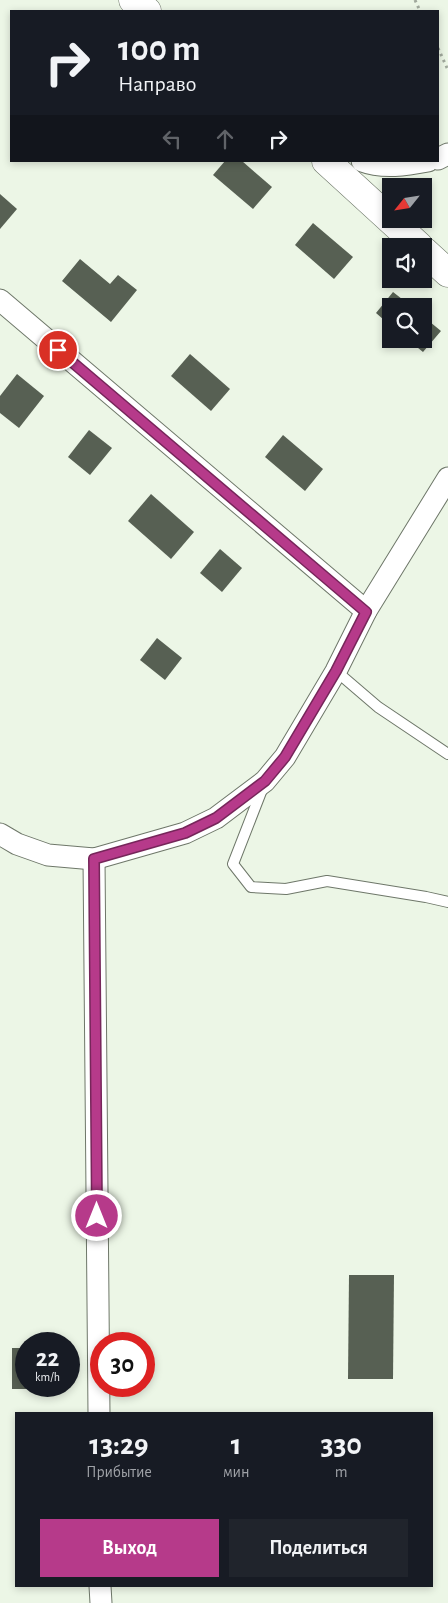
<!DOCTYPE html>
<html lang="ru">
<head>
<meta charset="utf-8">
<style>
	body { margin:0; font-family:"Alegreya Sans",sans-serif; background:#20242c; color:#f1f3f6; height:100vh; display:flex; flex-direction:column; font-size:19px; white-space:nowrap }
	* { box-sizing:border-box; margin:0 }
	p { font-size:16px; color:#9ea1a6 }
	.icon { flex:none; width:28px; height:28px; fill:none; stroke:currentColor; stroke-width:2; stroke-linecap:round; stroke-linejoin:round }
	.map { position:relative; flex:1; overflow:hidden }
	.sheet { position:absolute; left:15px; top:1412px; width:418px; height:175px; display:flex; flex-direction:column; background:#171b24; border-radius:0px; box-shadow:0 2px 8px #0003 }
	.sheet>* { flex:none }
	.banner { position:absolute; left:10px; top:10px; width:429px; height:152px; border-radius:0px; box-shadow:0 2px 8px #0003; background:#171b24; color:#f1f3f6; overflow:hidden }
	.needle { width:32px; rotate:240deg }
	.buttons { position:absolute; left:382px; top:178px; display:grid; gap:10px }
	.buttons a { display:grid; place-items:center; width:50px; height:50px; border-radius:0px; background:#171b24; box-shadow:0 2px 8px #0003; font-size:25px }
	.speed { position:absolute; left:15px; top:1332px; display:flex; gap:10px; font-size:25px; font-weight:700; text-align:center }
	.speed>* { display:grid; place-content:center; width:65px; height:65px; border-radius:50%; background:#171b24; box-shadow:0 2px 8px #0003; line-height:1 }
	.speed small { font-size:12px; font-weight:400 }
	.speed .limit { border:8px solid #d22; background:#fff; color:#111 }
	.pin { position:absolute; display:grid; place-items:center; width:42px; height:42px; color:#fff; margin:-21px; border:2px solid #fff; border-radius:50%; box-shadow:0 1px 5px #0007 }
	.me { position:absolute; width:55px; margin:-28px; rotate:0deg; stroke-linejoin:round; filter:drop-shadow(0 0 4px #0008) }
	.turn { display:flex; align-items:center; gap:18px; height:105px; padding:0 25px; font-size:22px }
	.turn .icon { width:65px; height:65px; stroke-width:2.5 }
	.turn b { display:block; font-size:35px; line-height:42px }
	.lanes { display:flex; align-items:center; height:48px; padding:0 25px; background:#0003; justify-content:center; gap:25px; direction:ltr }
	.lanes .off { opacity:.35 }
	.eta { display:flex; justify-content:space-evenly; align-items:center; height:85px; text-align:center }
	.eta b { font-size:30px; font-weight:700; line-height:35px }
	.cta { display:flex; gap:10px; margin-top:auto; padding:10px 25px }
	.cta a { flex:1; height:58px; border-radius:0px; background:#b63a8a; color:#fff; font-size:20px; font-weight:700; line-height:58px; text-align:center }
	.cta a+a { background:#20242c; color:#f1f3f6 }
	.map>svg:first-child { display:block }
	.building { fill:#576053 }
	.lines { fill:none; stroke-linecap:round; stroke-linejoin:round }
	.lane-casing { stroke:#6e7769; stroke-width:12 }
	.street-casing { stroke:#6e7769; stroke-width:23 }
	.secondary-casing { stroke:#6e7769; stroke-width:29 }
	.path { stroke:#a1a99d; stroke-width:3; stroke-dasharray:2.5 4; stroke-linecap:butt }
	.lane { stroke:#fff; stroke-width:10 }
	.street { stroke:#fff; stroke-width:21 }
	.secondary { stroke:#fff; stroke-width:28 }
	.route-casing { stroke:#76265a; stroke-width:12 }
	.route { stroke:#b63a8a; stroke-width:9 }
</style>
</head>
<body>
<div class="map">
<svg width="448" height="1603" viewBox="0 0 448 1603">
	<rect width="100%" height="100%" fill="#ecf6e6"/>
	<g class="building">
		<polygon points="225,161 242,161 272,187 253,209 213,175"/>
		<polygon points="0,194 17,209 0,229"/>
		<polygon points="313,223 353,257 334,279 295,245"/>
		<polygon points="80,259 110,284 118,275 137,290 111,322 62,281"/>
		<polygon points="393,292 411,306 391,306 391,326 376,313"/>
		<polygon points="424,317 441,331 423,352 407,339 424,339"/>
		<polygon points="190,354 230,389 211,411 171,376"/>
		<polygon points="17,374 44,396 19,428 0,413 0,396"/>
		<polygon points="89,430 112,448 90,475 68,457"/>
		<polygon points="283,435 323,469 305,491 265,457"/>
		<polygon points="151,494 194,532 171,559 128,521"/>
		<polygon points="220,549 242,568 222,592 200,573"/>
		<polygon points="157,638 182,658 165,680 140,660"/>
		<polygon points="349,1275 394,1275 393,1379 348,1379"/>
		<polygon points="12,1348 26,1348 26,1386 56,1386 56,1389 12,1389"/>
	</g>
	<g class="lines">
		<defs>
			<g id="lane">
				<polyline points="336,671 378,707 448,754"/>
				<polyline points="263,787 233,864 251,887 286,889 327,881 426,897 448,902"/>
			</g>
			<g id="street">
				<polyline points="438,159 448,154"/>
				<path d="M362 161C383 169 407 165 428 161"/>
				<polyline points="0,300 366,611"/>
				<polyline points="0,834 17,844 48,855 94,859 185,833 216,818 265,781 285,757 336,671 366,611 448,478"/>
				<polyline points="94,859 99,1414"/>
				<polyline points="100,1586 101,1603"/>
			</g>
			<g id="secondary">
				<polyline points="133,0 147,11"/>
				<polyline points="326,161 419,246"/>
				<polyline points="424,251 448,273"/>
			</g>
		</defs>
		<use href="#lane" class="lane-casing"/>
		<use href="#street" class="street-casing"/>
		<use href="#secondary" class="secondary-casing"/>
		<g class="path">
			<polyline points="415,0 420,11"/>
			<polyline points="438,48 448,70"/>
		</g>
		<use href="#lane" class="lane"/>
		<use href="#street" class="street"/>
		<use href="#secondary" class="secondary"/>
	</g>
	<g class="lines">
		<defs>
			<polyline id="route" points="58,350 366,612 336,671 285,757 265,781 216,818 185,833 94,859 97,1216"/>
		</defs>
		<use href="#route" class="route-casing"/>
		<use href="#route" class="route"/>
	</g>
</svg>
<div class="buttons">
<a><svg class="needle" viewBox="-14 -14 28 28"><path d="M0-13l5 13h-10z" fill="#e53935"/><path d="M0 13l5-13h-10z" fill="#9ea1a6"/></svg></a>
<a><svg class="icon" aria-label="sound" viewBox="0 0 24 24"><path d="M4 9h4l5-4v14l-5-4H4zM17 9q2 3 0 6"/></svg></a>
<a><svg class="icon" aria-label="search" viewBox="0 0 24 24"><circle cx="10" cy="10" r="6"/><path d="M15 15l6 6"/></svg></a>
</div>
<div class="speed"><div>22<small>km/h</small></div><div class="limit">30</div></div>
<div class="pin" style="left:58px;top:350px;background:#d93025"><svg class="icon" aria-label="arrive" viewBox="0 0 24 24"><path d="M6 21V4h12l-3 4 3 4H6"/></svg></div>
<svg class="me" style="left:97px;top:1216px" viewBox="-20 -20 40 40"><circle r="17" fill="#b63a8a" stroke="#fff" stroke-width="3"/><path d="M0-11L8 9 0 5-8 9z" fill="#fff"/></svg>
<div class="banner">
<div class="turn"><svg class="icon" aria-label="right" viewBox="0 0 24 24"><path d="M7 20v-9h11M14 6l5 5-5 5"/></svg><div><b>100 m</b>Направо</div></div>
<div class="lanes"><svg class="icon off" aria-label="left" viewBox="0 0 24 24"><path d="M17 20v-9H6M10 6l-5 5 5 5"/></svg><svg class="icon off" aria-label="ahead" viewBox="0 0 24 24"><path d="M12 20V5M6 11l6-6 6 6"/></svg><svg class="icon" aria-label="right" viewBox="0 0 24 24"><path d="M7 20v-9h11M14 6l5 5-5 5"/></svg></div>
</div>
<section class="sheet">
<div class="eta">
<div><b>13:29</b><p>Прибытие</p></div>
<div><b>1</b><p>мин</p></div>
<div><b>330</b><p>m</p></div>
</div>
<div class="cta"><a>Выход</a><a>Поделиться</a></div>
</section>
</div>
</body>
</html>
